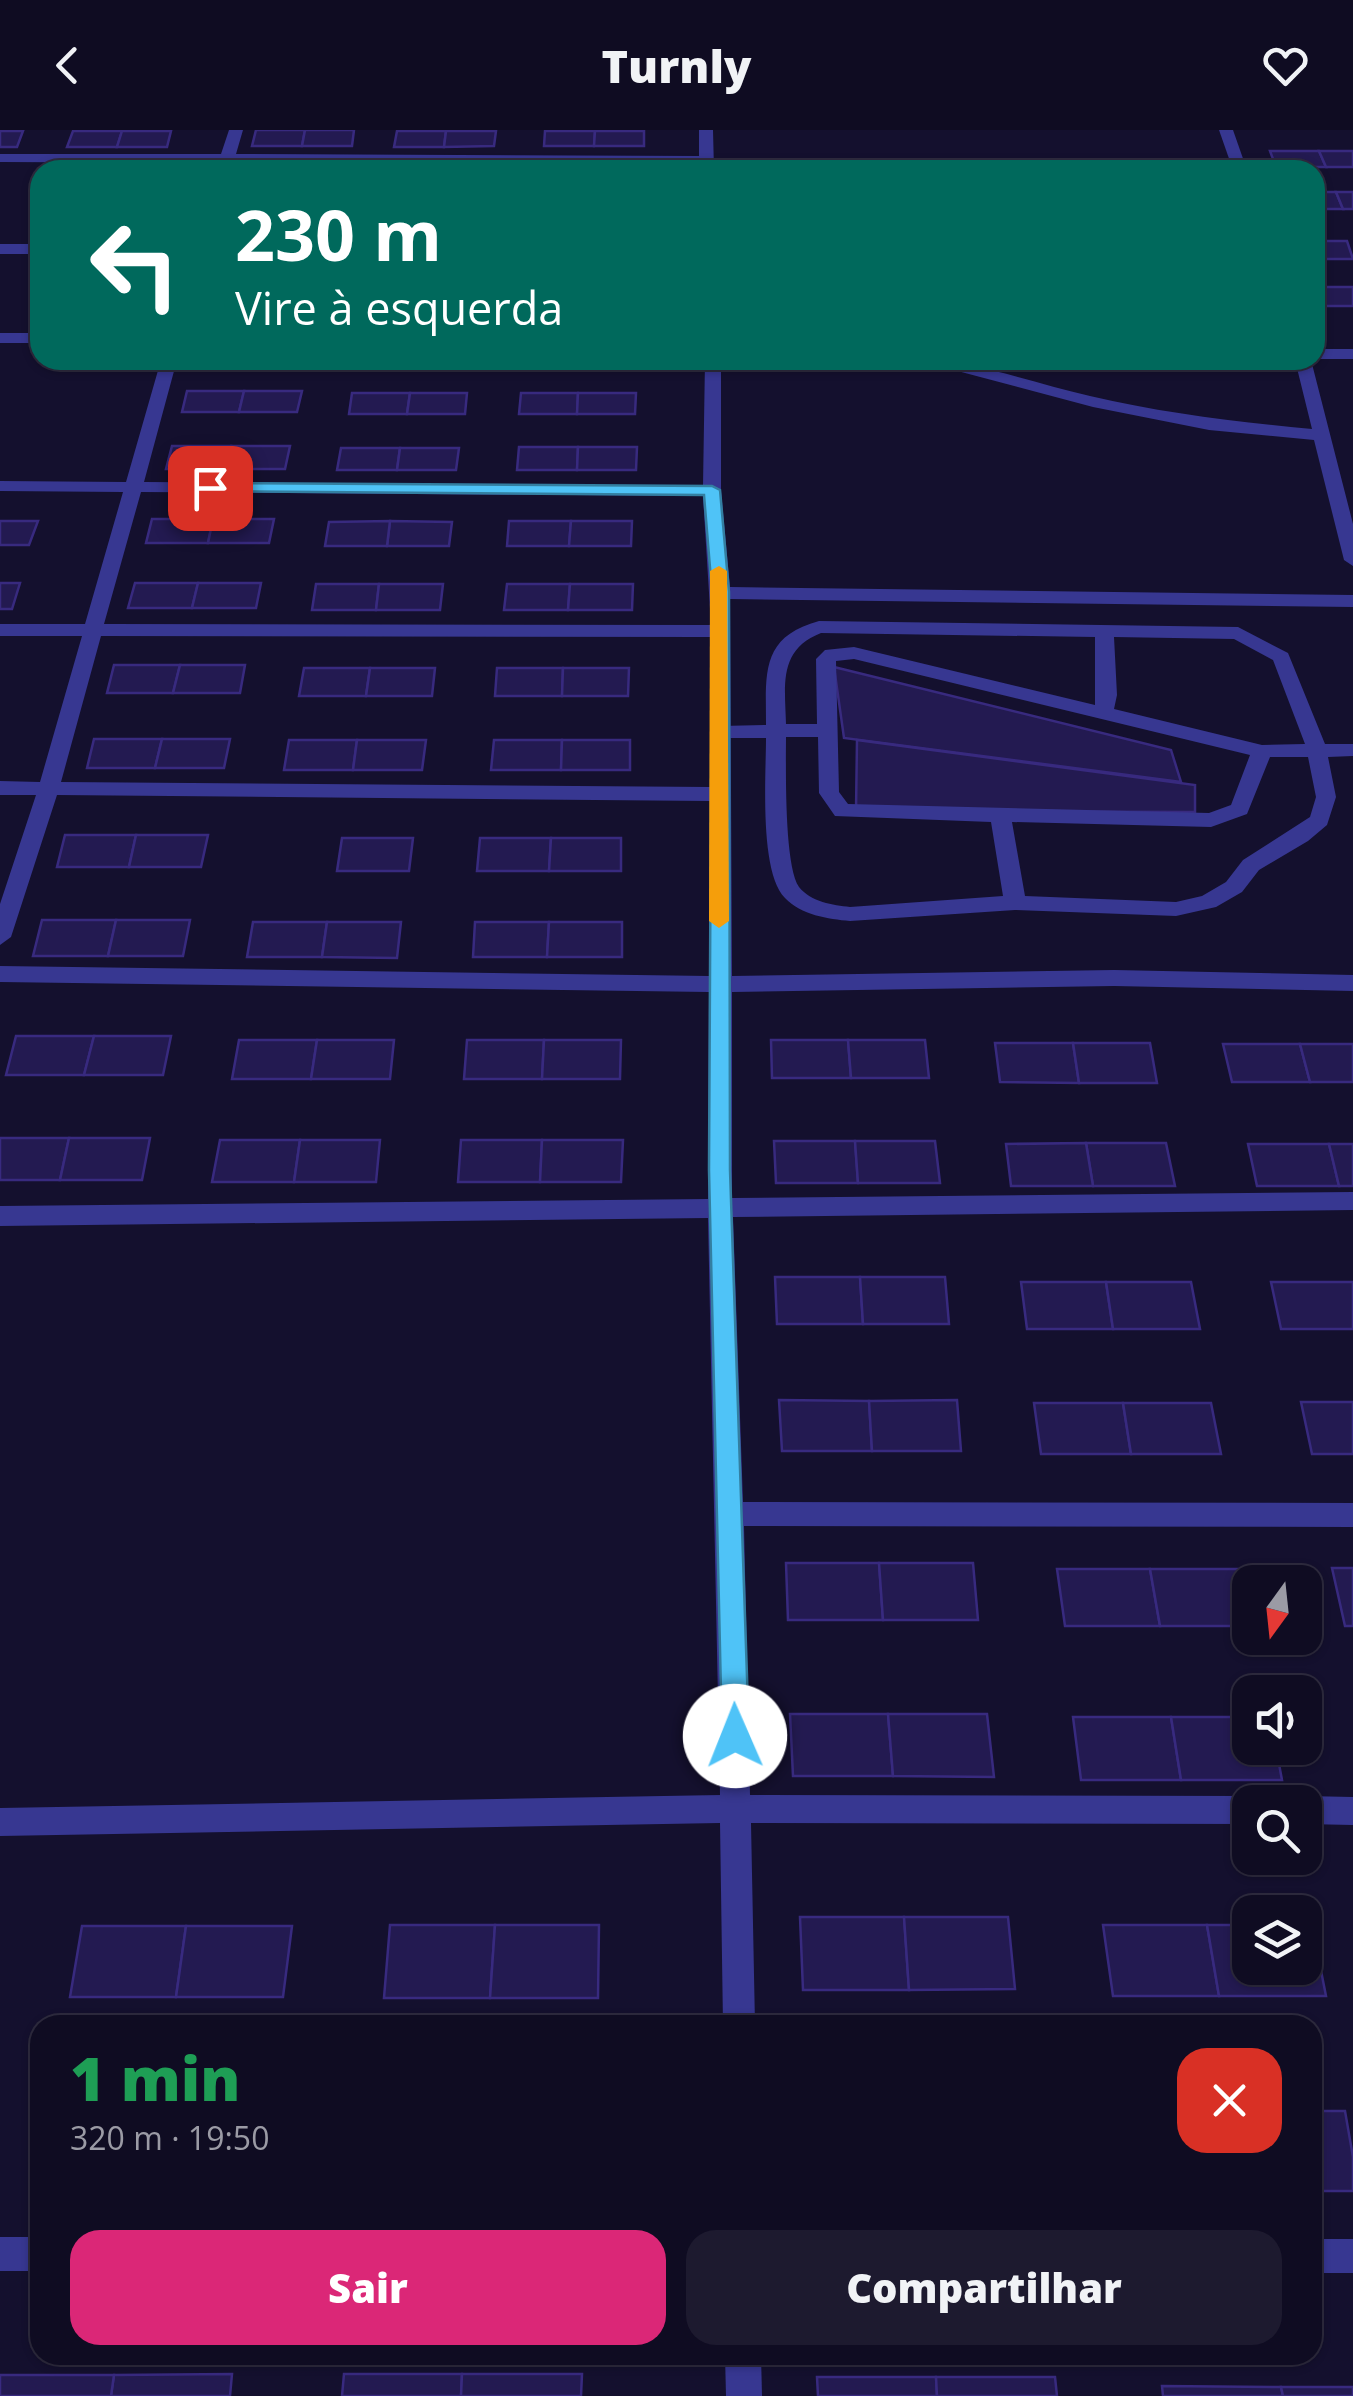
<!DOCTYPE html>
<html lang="pt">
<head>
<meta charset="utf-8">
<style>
	body { margin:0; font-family:"Open Sans",sans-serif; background:#1d1a2f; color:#f1f3f6; height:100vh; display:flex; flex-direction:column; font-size:38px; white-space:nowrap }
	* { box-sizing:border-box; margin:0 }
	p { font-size:32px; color:#9b9ba5 }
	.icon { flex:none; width:55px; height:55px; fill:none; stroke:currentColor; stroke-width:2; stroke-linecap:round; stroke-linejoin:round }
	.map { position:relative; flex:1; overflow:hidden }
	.sheet { position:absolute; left:30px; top:1885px; width:1292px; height:350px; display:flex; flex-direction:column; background:#0f0c22; border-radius:30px; box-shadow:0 2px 8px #0004,0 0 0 2px #2f2c40 }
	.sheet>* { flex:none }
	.top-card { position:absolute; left:30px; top:30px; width:1295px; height:210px; border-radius:30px; box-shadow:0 2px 8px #0004,0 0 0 2px #2f2c40; background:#00695c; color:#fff; overflow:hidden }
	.needle { width:65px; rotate:195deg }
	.buttons { position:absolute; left:1232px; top:1435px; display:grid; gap:20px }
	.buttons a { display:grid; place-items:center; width:90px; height:90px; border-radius:20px; background:#0f0c22; box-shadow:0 2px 8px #0004,0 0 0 2px #2f2c40; font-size:50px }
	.pin { position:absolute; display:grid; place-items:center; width:85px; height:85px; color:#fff; margin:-42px; border-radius:20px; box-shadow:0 5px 15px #0006 }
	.me { position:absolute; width:110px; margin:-55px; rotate:359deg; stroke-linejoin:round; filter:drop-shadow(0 0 8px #0008) }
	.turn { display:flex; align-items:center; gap:35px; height:210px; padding:0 40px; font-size:45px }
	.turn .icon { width:130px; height:130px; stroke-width:2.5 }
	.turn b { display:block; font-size:70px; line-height:85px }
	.round { display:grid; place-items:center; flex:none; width:105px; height:105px; border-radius:30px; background:#1d1a2f }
	.head { display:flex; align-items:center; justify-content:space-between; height:170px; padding:0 40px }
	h1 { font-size:60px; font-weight:800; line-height:75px; color:#1e9e55 }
	.cta { display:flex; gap:20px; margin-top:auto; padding:20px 40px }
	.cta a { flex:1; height:115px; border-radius:30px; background:#db2777; color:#fff; font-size:40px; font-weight:800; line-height:115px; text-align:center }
	.cta a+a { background:#1d1a2f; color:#f1f3f6 }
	header { display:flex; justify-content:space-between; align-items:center; height:130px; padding:0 40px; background:#0f0c22; font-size:45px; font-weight:800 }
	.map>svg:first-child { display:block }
	.building { fill:#231a51; stroke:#382a7f; stroke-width:2.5 }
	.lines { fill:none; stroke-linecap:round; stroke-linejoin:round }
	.service { fill:#373791; fill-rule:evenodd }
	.minor { fill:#373791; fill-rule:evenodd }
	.route { fill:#4fc3f7; stroke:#337fa1; stroke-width:2.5 }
	.slow { fill:#f59e0b }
</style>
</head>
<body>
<header><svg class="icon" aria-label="back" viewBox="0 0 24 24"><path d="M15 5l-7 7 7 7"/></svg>Turnly<svg class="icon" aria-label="heart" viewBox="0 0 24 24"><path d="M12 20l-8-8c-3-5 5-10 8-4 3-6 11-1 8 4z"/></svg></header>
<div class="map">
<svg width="1353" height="2266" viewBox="0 0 1353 2266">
	<rect width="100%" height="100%" fill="#14102e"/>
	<g class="building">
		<polygon points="256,0 305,0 302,16 252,16"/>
		<polygon points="305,0 354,0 352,16 302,16"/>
		<polygon points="0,1 23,1 17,17 0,17"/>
		<polygon points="73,1 122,1 117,17 67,17"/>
		<polygon points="122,1 171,1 167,17 117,17"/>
		<polygon points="397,1 446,1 444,17 394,17"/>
		<polygon points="446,1 496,1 494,16 444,17"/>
		<polygon points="545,1 595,1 594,16 544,16"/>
		<polygon points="595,1 644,1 644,16 594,16"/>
		<polygon points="1270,21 1319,21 1326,37 1276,37"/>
		<polygon points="1319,21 1353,21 1353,37 1326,37"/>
		<polygon points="1315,62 1336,62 1343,79 1315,79"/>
		<polygon points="1336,62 1353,62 1353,79 1343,79"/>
		<polygon points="1315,111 1347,111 1353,129 1315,129"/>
		<polygon points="1315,157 1353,157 1353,176 1317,176"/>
		<polygon points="187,261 244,261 239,282 182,282"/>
		<polygon points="244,261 302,261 297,282 239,282"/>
		<polygon points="352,263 410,263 407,284 349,284"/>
		<polygon points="410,263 467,263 465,284 407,284"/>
		<polygon points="521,263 578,263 577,284 519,284"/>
		<polygon points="578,263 636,263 635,284 577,284"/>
		<polygon points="172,316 231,316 226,339 166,339"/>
		<polygon points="231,316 290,316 285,339 226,339"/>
		<polygon points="519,317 578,317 577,340 517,340"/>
		<polygon points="578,317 637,317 636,340 577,340"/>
		<polygon points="341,318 400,318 397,340 337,340"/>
		<polygon points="400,318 459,318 456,340 397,340"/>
		<polygon points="152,389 213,389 208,413 146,413"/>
		<polygon points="213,389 274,389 269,413 208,413"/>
		<polygon points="0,391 38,391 29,415 0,415"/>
		<polygon points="390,391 452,392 449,416 387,416"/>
		<polygon points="390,391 387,416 325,416 329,392"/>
		<polygon points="509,391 571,391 569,416 507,416"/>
		<polygon points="571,391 632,391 631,416 569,416"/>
		<polygon points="0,453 20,453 12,479 0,479"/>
		<polygon points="135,453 198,453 192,478 128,478"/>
		<polygon points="198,453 261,453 256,478 192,478"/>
		<polygon points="316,454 379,454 376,480 312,480"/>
		<polygon points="379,454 443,454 440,480 376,480"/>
		<polygon points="507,454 570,454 568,480 504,480"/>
		<polygon points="570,454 633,454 632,480 568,480"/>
		<polygon points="114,535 180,535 173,563 107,563"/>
		<polygon points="180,535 245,535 240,563 173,563"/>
		<polygon points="834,537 1171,620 1181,652 844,608"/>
		<polygon points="304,538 370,538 366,566 299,566"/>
		<polygon points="370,538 435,538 432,566 366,566"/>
		<polygon points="497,538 563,538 562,566 495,566"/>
		<polygon points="563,538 629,538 628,566 562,566"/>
		<polygon points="94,609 162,609 155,638 87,638"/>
		<polygon points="162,609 230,609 224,638 155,638"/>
		<polygon points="289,610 357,610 353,640 284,640"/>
		<polygon points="357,610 426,610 422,640 353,640"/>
		<polygon points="494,610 562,610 561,640 491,640"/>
		<polygon points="562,610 630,610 630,640 561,640"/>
		<polygon points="857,610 1195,655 1195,682 856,681"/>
		<polygon points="65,705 136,705 129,737 57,737"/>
		<polygon points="136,705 208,705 201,737 129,737"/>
		<polygon points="342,708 413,708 409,741 337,741"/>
		<polygon points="480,708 551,708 549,741 477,741"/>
		<polygon points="551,708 621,708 621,741 549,741"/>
		<polygon points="42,790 116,790 108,826 33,826"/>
		<polygon points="116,790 190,790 183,826 108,826"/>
		<polygon points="253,792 327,792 322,827 247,827"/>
		<polygon points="327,792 401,792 397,828 322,827"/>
		<polygon points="475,792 549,792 547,827 473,827"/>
		<polygon points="549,792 622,792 622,827 547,827"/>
		<polygon points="16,906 94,906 84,945 6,945"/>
		<polygon points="94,906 171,906 163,945 84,945"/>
		<polygon points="239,910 317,910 311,949 232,949"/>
		<polygon points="317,910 394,910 390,949 311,949"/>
		<polygon points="467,910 544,910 542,949 464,949"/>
		<polygon points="544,910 621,910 620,949 542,949"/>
		<polygon points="771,910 848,910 851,948 772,948"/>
		<polygon points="848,910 925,910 929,948 851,948"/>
		<polygon points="995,913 1073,913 1079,953 1000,952"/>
		<polygon points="1073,913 1150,913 1157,953 1079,953"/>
		<polygon points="1223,914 1300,914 1310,952 1232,952"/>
		<polygon points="1300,914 1353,914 1353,952 1310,952"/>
		<polygon points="0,1008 69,1008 60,1050 0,1050"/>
		<polygon points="69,1008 150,1008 142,1050 60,1050"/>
		<polygon points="220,1010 300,1010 294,1052 212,1052"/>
		<polygon points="300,1010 380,1010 376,1052 294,1052"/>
		<polygon points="461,1010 542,1010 540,1052 458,1052"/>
		<polygon points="542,1010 623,1010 621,1052 540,1052"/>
		<polygon points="774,1011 855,1011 858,1053 776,1053"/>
		<polygon points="855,1011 935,1011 940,1053 858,1053"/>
		<polygon points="1086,1013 1166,1013 1175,1056 1093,1056"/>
		<polygon points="1086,1013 1093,1056 1011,1056 1006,1014"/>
		<polygon points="1248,1014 1329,1014 1339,1056 1257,1056"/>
		<polygon points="1329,1014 1353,1014 1353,1056 1339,1056"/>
		<polygon points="775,1147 860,1147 863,1194 777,1194"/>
		<polygon points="860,1147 945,1147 949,1194 863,1194"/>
		<polygon points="1021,1152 1106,1152 1113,1199 1027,1199"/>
		<polygon points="1106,1152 1191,1152 1200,1199 1113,1199"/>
		<polygon points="1271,1152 1353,1152 1353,1199 1281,1199"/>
		<polygon points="779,1270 869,1271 872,1321 782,1321"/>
		<polygon points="957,1270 961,1321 872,1321 869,1271"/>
		<polygon points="1301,1272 1353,1272 1353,1324 1312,1324"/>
		<polygon points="1034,1273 1123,1273 1131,1324 1041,1324"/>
		<polygon points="1123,1273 1211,1273 1221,1324 1131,1324"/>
		<polygon points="786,1433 879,1433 883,1490 788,1490"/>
		<polygon points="879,1433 973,1433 978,1490 883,1490"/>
		<polygon points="1332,1438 1353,1438 1353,1496 1345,1496"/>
		<polygon points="1057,1439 1150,1439 1160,1496 1065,1496"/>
		<polygon points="1150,1439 1245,1439 1250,1496 1160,1496"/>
		<polygon points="790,1584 888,1584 893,1646 793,1646"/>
		<polygon points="888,1584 987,1584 994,1647 893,1646"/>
		<polygon points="1073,1587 1171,1587 1181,1650 1081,1650"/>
		<polygon points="1171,1587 1250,1587 1250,1618 1276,1618 1282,1650 1181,1650"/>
		<polygon points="800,1787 904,1787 909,1860 803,1860"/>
		<polygon points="904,1787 1008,1787 1015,1859 909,1860"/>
		<polygon points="390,1795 495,1795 490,1868 384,1868"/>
		<polygon points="495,1795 599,1795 598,1868 490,1868"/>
		<polygon points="1103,1795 1207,1795 1219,1866 1113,1866"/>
		<polygon points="1207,1795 1250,1795 1250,1838 1305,1838 1305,1795 1312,1795 1326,1866 1219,1866"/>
		<polygon points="82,1796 186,1796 176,1867 70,1867"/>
		<polygon points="186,1796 292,1796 283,1867 176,1867"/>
		<polygon points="1312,1981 1345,1981 1353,2027 1353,2061 1312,2061"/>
		<polygon points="232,2244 230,2266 111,2266 114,2245"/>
		<polygon points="344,2244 462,2244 461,2266 342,2266"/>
		<polygon points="462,2244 582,2244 581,2266 461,2266"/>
		<polygon points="0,2245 114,2245 111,2266 0,2266"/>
		<polygon points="817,2247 936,2247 937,2266 818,2266"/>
		<polygon points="936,2247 1055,2247 1057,2266 937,2266"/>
		<polygon points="1162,2256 1281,2257 1283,2266 1163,2266"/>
		<polygon points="1281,2257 1353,2257 1353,2266 1283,2266"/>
	</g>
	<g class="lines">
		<path class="service" d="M819 491 1238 497 1288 523 1325 614H1353V626L1328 627 1336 667 1327 695 1308 711 1259 740 1242 762 1216 777 1176 786 1015 780 850 791C828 789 801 785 785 768 759 742 766 645 766 608H721L711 602 721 596 766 595C766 544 760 507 819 491ZM821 503 1095 507V575L854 517 825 520 816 529 817 594H786C785 555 778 520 821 503ZM1114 507 1234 509 1273 530 1305 614 1262 615 1114 579 1117 565ZM854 529 1250 625 1231 675 1209 683 848 674 839 662 836 531ZM786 607H818L819 663 835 686 991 692 1003 766 850 777C833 775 811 772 799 757 784 735 786 637 786 607ZM1270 627H1308L1316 667 1310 687 1243 730 1226 752 1202 766 1176 772 1025 766 1012 692 1211 697 1247 684Z"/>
		<g class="minor">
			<polygon points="229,0 243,0 236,24 699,26 699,0 713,0 714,40 700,40 699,34 234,33 231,40 217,40 219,33 0,32 0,24 221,24"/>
			<polygon points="1219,0 1233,0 1247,40 1233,40"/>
			<rect x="0" y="114" width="40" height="10"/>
			<rect x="0" y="203" width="40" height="10"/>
			<rect x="1315" y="219" width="38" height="10"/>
			<path d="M161 230H177L144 352 703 356 705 230H721V361L730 457 1353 465V477L730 469 732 846 1114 840 1353 845V861L1114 856 732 862V1068L1353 1062V1080L733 1087 743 1372 1353 1373V1397L744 1396 750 1665 1250 1666 1262 1672H1250V1694L751 1693 755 1895H723L720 1693 0 1706V1678L720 1665 708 1088 0 1096V1076L708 1069 709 862 0 852V836L709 846 710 671 57 665 11 807 0 815V774L36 665H0V651L40 652 82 506H0V494H85L123 362 0 361V351L126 352ZM141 362 703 366 711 495 104 494ZM101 506 711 507 710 657 61 652Z"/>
			<path d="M916 230C974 230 1033 253 1090 266 1163 283 1236 292 1312 299L1295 230H1311L1353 394V436L1344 430 1314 310 1209 300 1093 277Z"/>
			<polygon points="1305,1666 1353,1667 1353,1695 1305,1694 1305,1672 1293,1672"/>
			<rect x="0" y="2107" width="40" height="34"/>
			<rect x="1312" y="2109" width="41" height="34"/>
			<polygon points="725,2225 761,2225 762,2266 726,2266"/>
		</g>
	</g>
	<polygon class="route" points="210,353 712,356 720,360 729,462 730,1040 749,1606 745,1614 735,1618 726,1614 722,1606 709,1040 712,462 704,365 204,361 201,358"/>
	<polygon class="slow" points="719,436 727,441 729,791 719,798 709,791 710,441"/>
</svg>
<div class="buttons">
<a><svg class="needle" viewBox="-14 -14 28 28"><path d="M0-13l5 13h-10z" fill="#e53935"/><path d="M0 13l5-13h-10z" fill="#9b9ba5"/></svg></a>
<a><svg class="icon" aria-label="sound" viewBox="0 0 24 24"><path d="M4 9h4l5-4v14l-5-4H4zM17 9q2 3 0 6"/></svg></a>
<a><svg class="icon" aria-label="search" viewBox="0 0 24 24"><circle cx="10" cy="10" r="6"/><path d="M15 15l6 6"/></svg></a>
<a><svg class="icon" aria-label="layers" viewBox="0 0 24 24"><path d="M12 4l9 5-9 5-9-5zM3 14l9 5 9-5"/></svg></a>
</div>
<div class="pin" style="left:210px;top:358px;background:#d93025"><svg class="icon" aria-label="arrive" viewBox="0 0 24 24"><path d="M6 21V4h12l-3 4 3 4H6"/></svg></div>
<svg class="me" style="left:735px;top:1606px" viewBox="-20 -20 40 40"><circle r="19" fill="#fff"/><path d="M0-13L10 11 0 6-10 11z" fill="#4fc3f7"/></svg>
<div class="top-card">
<div class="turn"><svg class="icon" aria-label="left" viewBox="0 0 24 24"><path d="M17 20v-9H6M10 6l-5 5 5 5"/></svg><div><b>230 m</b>Vire à esquerda</div></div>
</div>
<section class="sheet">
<div class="head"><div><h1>1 min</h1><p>320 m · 19:50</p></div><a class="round" style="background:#d93025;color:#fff"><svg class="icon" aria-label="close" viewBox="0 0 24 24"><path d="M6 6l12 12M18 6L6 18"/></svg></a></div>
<div class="cta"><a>Sair</a><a>Compartilhar</a></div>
</section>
</div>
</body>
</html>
